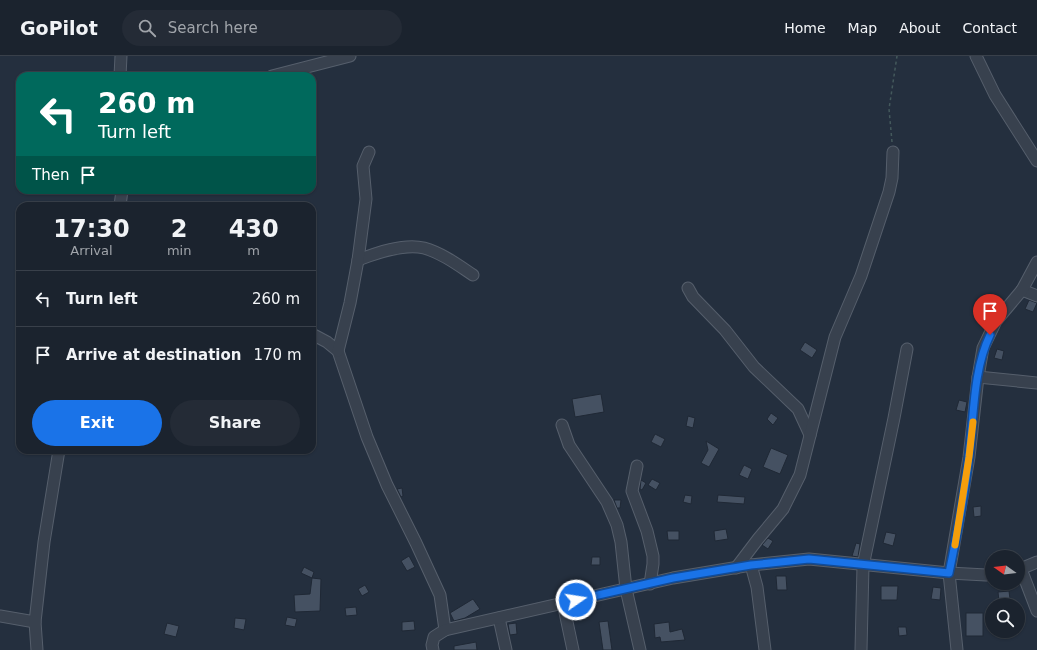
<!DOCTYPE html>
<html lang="en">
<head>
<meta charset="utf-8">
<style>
	body { margin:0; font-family:"DejaVu Sans",sans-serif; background:#242b36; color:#f1f3f6; height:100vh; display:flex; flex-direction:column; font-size:15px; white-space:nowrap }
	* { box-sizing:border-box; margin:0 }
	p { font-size:13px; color:#a0a4aa }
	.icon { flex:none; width:22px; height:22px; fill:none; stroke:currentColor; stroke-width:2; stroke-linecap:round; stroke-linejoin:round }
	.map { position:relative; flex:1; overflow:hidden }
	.details { position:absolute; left:16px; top:146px; width:300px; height:252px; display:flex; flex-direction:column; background:#1b232e; border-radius:12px; box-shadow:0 1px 3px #0004,0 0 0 1px #39404a }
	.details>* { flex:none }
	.top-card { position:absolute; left:16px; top:16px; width:300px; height:122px; border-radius:12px; box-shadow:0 1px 3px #0004,0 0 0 1px #39404a; background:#00695c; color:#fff; overflow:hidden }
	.needle { width:26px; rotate:284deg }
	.tools { position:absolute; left:985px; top:494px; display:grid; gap:8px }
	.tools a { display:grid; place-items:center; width:40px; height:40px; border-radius:50%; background:#1b232e; box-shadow:0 1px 3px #0004,0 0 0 1px #39404a; font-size:20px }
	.pin { position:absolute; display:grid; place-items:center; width:34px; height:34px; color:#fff; margin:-41px -17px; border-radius:50% 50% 50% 0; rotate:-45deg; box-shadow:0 0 4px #0007 }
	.pin .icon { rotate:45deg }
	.me { position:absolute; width:44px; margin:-22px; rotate:77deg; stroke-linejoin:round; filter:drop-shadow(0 0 3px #0008) }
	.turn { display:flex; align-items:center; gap:14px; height:84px; padding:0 16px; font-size:18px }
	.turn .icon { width:52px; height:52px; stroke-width:2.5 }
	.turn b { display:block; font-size:28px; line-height:34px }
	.then { display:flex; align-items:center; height:38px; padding:0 16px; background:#0003; gap:8px; font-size:15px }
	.eta { display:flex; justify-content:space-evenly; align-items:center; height:68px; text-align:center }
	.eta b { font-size:24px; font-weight:800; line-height:28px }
	.cta { display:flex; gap:8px; margin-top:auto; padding:8px 16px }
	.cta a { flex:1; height:46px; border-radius:24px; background:#1a73e8; color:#fff; font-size:16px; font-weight:800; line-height:46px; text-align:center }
	.cta a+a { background:#242b36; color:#f1f3f6 }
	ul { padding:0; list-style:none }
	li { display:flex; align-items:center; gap:12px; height:56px; padding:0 16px; border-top:1px solid #39404a }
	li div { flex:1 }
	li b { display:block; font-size:15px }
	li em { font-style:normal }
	header { display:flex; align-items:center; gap:24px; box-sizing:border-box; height:56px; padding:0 20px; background:#1b232e; border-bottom:1px solid #39404a }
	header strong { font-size:19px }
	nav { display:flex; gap:22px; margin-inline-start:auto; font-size:14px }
	.search { width:280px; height:36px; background:#242b36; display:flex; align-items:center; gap:10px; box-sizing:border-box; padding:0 14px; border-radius:22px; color:#a0a4aa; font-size:15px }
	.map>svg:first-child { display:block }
	.building { fill:#455162; stroke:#1f2835 }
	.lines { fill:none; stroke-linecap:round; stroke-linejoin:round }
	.minor-casing { stroke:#565f6c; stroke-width:13 }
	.path { stroke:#44595c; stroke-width:1.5; stroke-dasharray:3 3; stroke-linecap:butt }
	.minor { stroke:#38414e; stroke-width:11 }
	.route-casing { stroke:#114b97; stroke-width:10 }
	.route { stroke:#1a73e8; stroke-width:7 }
	.slow { stroke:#f59e0b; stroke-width:7 }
</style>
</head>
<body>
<header>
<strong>GoPilot</strong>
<div class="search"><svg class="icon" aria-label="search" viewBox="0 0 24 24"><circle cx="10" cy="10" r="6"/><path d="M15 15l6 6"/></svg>Search here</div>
<nav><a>Home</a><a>Map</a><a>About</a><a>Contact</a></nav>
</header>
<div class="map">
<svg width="1037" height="594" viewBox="0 0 1037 594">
	<rect width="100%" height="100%" fill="#242f3e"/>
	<g class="building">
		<polygon points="1029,244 1037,247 1033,256 1025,253"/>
		<polygon points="805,286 817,294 812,302 800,294"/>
		<polygon points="997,293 1004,295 1002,304 994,302"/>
		<polygon points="601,338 604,356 575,361 572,343"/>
		<polygon points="959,344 967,346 965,356 956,354"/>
		<polygon points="771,357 778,362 773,369 767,363"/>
		<polygon points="688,360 695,362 693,372 686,370"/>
		<polygon points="655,378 665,383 661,391 651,386"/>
		<polygon points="706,385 719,393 709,411 701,407 708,394"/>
		<polygon points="771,392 788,399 780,418 763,411"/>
		<polygon points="744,409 752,413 748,423 739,419"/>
		<polygon points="652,423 660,427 656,434 648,429"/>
		<polygon points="641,424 646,427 642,434 640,433"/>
		<polygon points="402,432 403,440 401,441 397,433"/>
		<polygon points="685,439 692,440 691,448 683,446"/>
		<polygon points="718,439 745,441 744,448 717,446"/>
		<polygon points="614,444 621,444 620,452 617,452"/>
		<polygon points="981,450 981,460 974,461 973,451"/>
		<polygon points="726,473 728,483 715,485 714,475"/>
		<polygon points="667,475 679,475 679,484 668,484"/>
		<polygon points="886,476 896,478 893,490 883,487"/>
		<polygon points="768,482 773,485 768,493 762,489"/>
		<polygon points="856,487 860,488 858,501 852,500"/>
		<polygon points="409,500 415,511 407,515 401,505"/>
		<polygon points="592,501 600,501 600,509 591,509"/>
		<polygon points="304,511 314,516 312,522 301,517"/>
		<polygon points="776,520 786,520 787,534 777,534"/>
		<polygon points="312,522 321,523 320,555 295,556 294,539 310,538"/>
		<polygon points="365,529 369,536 362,540 358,533"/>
		<polygon points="881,530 898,530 897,544 881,544"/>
		<polygon points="933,531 941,532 940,544 931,543"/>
		<polygon points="1009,535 1010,543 999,545 998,536"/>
		<polygon points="473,543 480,553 465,562 454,565 450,557"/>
		<polygon points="356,551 357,559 346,560 345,552"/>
		<rect x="966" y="557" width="17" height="23"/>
		<polygon points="287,561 297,563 295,571 285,569"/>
		<polygon points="235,562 246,563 244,574 234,572"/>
		<polygon points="414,565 415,574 402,575 402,566"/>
		<polygon points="608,565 612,594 603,594 599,566"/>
		<polygon points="669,566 670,576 682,573 685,584 661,586 660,581 655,582 654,568"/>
		<polygon points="167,567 179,570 176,581 164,578"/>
		<polygon points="516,567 517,578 510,579 508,568"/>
		<polygon points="898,571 906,571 907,579 899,580"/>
		<polygon points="476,586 477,594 454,594 454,590"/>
	</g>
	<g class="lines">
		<defs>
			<g id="minor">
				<polyline points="976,0 995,39 1037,105"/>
				<polyline points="120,20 121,0"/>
				<polyline points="272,20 350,0"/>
				<polyline points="120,150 122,134"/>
				<path d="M358 204C376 197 404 187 424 192 442 197 458 209 473 219"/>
				<polyline points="688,232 693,241 725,274 754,311 798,353 810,379"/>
				<polyline points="1022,234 1037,240"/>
				<polyline points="312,278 327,286 338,295 367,381 387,429 416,487 440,539 445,574"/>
				<polyline points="338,295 350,247 358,204 366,143 363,110 369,96"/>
				<polyline points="978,321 1037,327"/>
				<polyline points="562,369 569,389 607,446 617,469 621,486 626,533 640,594"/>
				<polyline points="637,410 632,435 647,475 653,500 653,508 650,528"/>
				<polyline points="751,509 809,503 949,517 986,519 992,518"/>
				<polyline points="736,512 758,483 783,453 800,419 835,281 861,220 889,136 892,122 893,96"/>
				<polyline points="1021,513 1037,555"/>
				<polyline points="1018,514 1037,506"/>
				<polyline points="563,547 573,594"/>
				<polyline points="0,560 35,566"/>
				<polyline points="499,562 506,594"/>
				<polyline points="37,594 35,566 44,486 59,394"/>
				<polyline points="433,594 432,589 434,581 445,574 673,522 751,509 757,531 765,594"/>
				<polyline points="861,594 863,510 894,362 907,293"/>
				<polyline points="957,594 949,517 969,401 978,321 983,292 996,265 1022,234 1037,206"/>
			</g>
		</defs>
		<use href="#minor" class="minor-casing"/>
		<polyline class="path" points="892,86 889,53 897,0"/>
		<use href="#minor" class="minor"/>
	</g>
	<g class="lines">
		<defs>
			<path id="route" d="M576 544 673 522 751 509 809 503 949 517C957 479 965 439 969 399 974 360 973 314 990 279"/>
		</defs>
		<use href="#route" class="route-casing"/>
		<use href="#route" class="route"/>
		<polyline class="slow" points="955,489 969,401 973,366"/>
	</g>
</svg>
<div class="tools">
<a><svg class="needle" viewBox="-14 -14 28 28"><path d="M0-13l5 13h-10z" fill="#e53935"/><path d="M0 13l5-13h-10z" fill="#a0a4aa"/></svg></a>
<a><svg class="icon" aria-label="search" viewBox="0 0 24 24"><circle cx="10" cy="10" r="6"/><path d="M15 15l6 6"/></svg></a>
</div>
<div class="pin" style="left:990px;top:279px;background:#d93025"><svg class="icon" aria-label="arrive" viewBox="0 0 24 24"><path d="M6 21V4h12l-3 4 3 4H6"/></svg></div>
<svg class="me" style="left:576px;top:544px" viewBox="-20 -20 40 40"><circle r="17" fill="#1a73e8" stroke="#fff" stroke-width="3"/><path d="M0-11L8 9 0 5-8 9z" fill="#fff"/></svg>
<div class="top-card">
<div class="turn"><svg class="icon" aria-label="left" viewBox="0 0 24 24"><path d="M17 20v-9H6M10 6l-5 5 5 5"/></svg><div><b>260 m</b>Turn left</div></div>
<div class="then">Then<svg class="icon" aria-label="arrive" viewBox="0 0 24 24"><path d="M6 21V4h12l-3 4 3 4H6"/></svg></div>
</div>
<section class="details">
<div class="eta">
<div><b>17:30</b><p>Arrival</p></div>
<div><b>2</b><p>min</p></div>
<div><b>430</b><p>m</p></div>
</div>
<ul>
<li><svg class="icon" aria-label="left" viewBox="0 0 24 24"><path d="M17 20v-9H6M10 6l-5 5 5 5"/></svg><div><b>Turn left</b></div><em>260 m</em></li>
<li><svg class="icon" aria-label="arrive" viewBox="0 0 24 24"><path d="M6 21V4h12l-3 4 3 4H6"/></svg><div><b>Arrive at destination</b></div><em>170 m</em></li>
</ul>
<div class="cta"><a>Exit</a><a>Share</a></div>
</section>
</div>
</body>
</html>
